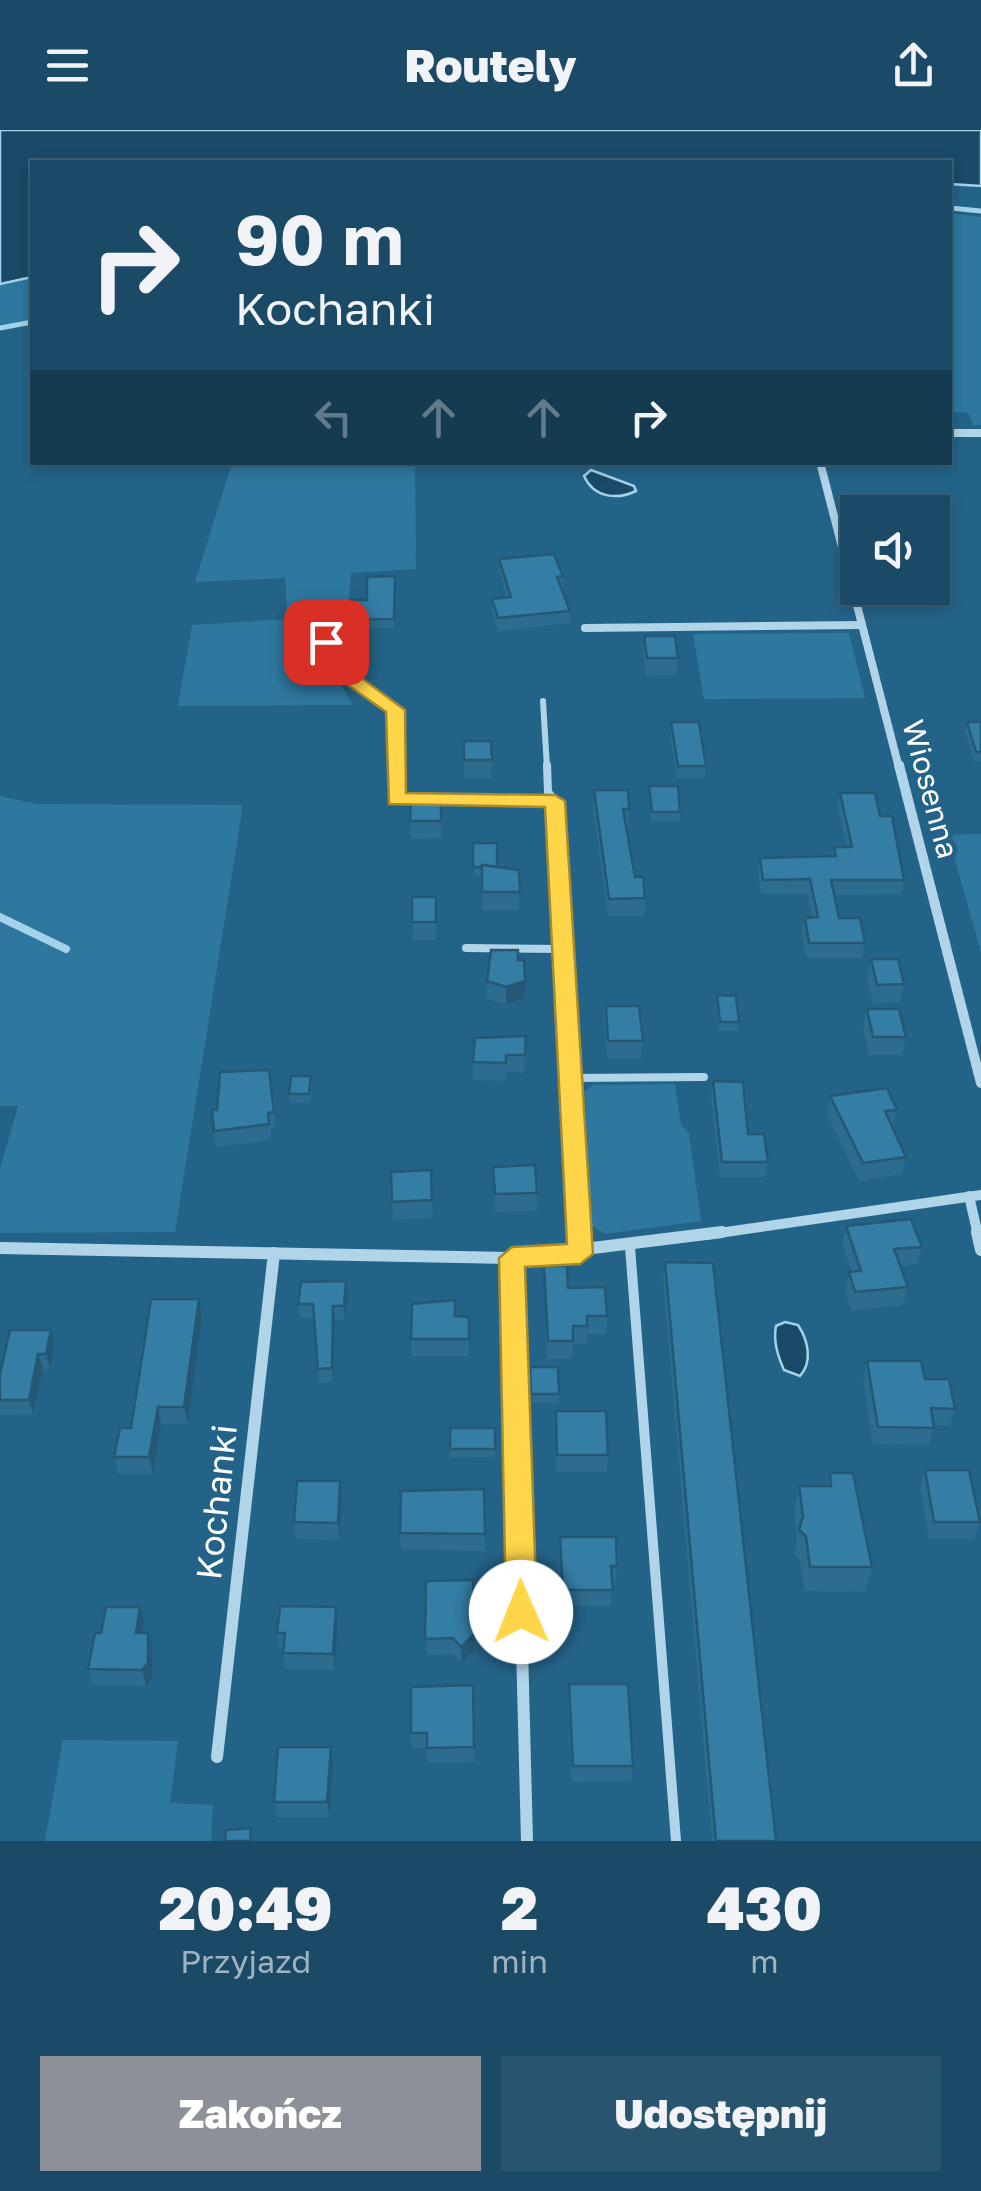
<!DOCTYPE html>
<html lang="pl">
<head>
<meta charset="utf-8">
<style>
	body { margin:0; font-family:"Golos Text",sans-serif; background:#28546f; color:#f1f3f6; height:100vh; display:flex; flex-direction:column; font-size:38px; white-space:nowrap }
	* { box-sizing:border-box; margin:0 }
	p { font-size:32px; color:#a0b3bf }
	.icon { flex:none; width:55px; height:55px; fill:none; stroke:currentColor; stroke-width:2; stroke-linecap:round; stroke-linejoin:round }
	.map { position:relative; height:1711px; overflow:hidden }
	.sheet { display:flex; flex-direction:column; background:#1b4a66; flex:1 }
	.sheet>* { flex:none }
	.guide { position:absolute; left:30px; top:30px; width:922px; height:305px; border-radius:0px; box-shadow:0 5px 15px #0003,0 0 0 2px #39627a; background:#1b4a66; color:#f1f3f6; overflow:hidden }
	.fabs { position:absolute; left:840px; top:365px; display:grid; gap:20px }
	.fabs a { display:grid; place-items:center; width:110px; height:110px; border-radius:0px; background:#1b4a66; box-shadow:0 5px 15px #0003,0 0 0 2px #39627a; font-size:50px }
	.pin { position:absolute; display:grid; place-items:center; width:85px; height:85px; color:#fff; margin:-42px; border-radius:20px; box-shadow:0 5px 15px #0006 }
	.me { position:absolute; width:110px; margin:-55px; rotate:359deg; stroke-linejoin:round; filter:drop-shadow(0 0 8px #0008) }
	.turn { display:flex; align-items:center; gap:35px; height:210px; padding:0 40px; font-size:45px }
	.turn .icon { width:130px; height:130px; stroke-width:2.5 }
	.turn b { display:block; font-size:70px; line-height:85px }
	.lanes { display:flex; align-items:center; height:95px; padding:0 40px; background:#0003; justify-content:center; gap:50px; direction:ltr }
	.lanes .off { opacity:.35 }
	.eta { display:flex; justify-content:space-evenly; align-items:center; height:170px; text-align:center }
	.eta b { font-size:60px; font-weight:800; line-height:70px }
	.action { display:flex; gap:20px; margin-top:auto; padding:20px 40px }
	.action a { flex:1; height:115px; border-radius:0px; background:#8c9099; color:#fff; font-size:40px; font-weight:800; line-height:115px; text-align:center }
	.action a+a { background:#28546f; color:#f1f3f6 }
	header { display:flex; justify-content:space-between; align-items:center; height:130px; padding:0 40px; background:#1b4a66; font-size:45px; font-weight:800 }
	.map>svg:first-child { display:block }
	.green { fill:#2e78a0 }
	.water { fill:#194a68; stroke:#a4d2ea; stroke-width:2.5 }
	.lines { fill:none; stroke-linecap:round; stroke-linejoin:round }
	.stream-far1 { stroke:#a4d2ea; stroke-width:5 }
	.stream { stroke:#a4d2ea; stroke-width:8 }
	.service-far2 { stroke:#b0d5e9; stroke-width:6 }
	.service-far1 { stroke:#b0d5e9; stroke-width:8 }
	.service { stroke:#b0d5e9; stroke-width:10 }
	.minor-far2 { stroke:#b0d5e9; stroke-width:8 }
	.minor-far1 { stroke:#b0d5e9; stroke-width:10 }
	.minor { stroke:#b0d5e9; stroke-width:12 }
	.wall { fill:#2d6c8e }
	.shaded-wall { fill:#245874 }
	.building { fill:#347da5; stroke:#245874; stroke-width:2.5 }
	.route { fill:#ffd54a; stroke:#a68a30; stroke-width:2.5 }
	.labels { text-anchor:middle; dominant-baseline:central; stroke-width:10; stroke-linejoin:round; paint-order:stroke }
	.street-label { font-size:30px; fill:#fff; stroke:#246388 }
	.near-street-label { font-size:35px; fill:#fff; stroke:#246388 }
</style>
</head>
<body>
<header><svg class="icon" aria-label="menu" viewBox="0 0 24 24"><path d="M4 6h16M4 12h16M4 18h16"/></svg>Routely<svg class="icon" aria-label="share" viewBox="0 0 24 24"><path d="M12 15V3M7 8l5-5 5 5M5 13v7h14v-7"/></svg></header>
<div class="map">
<svg width="981" height="1711" viewBox="0 0 981 1711">
	<rect width="100%" height="100%" fill="#246388"/>
	<g class="green">
		<polygon points="950,83 981,87 981,295 973,295 968,283 950,282"/>
		<polygon points="32,147 32,189 0,196 0,154"/>
		<polygon points="232,333 415,333 416,439 351,443 348,480 287,483 285,448 195,452"/>
		<polygon points="287,489 303,490 353,575 178,576 192,495"/>
		<polygon points="849,503 865,568 704,569 693,504"/>
		<polygon points="0,666 37,674 243,675 175,1102 0,1103 0,1039 18,976 0,976"/>
		<polygon points="981,704 981,822 948,705"/>
		<polygon points="675,954 681,995 689,1003 701,1091 605,1104 592,1096 585,961 594,955"/>
		<polygon points="63,1610 178,1611 170,1673 213,1675 211,1711 45,1711"/>
	</g>
	<g class="water">
		<polygon points="0,0 981,0 981,56 950,54 950,32 32,32 32,147 0,154"/>
		<path d="M591 340 634 356 636 361C617 370 594 368 584 346Z"/>
		<path d="M785 1192 798 1195C808 1210 813 1232 800 1246L784 1240C778 1226 773 1212 776 1196Z"/>
	</g>
	<g class="lines">
		<g class="stream-far1">
			<polyline points="950,78 981,81"/>
			<polyline points="0,198 32,192"/>
		</g>
		<polyline class="stream" points="0,787 66,819"/>
		<polyline class="service-far2" points="543,571 547,638"/>
		<g class="service-far1">
			<polyline points="547,635 548,662 555,671"/>
			<polyline points="466,818 563,819"/>
			<polyline points="571,948 704,947"/>
		</g>
		<polyline class="service" points="630,1117 676,1711"/>
		<g class="minor-far2">
			<polyline points="950,303 981,303"/>
			<polyline points="820,332 899,638"/>
			<polyline points="315,485 337,539 395,580 396,638"/>
			<polyline points="585,498 862,495"/>
		</g>
		<g class="minor-far1">
			<polyline points="396,635 396,669 555,671 579,1105"/>
			<polyline points="899,635 981,953"/>
			<polyline points="969,1066 978,1105"/>
			<polyline points="705,1105 981,1065"/>
		</g>
		<g class="minor">
			<polyline points="579,1102 580,1123"/>
			<polyline points="977,1102 981,1120"/>
			<polyline points="0,1118 512,1128 722,1102"/>
			<polyline points="512,1128 527,1711"/>
			<polyline points="217,1627 274,1123"/>
		</g>
	</g>
	<g class="wall">
		<polygon points="499,429 563,446 562,459 570,481 570,493 498,501 492,481 492,469 507,467 499,442"/>
		<polygon points="395,446 394,498 349,498 349,490"/>
		<polygon points="644,506 678,528 677,545 646,546 643,523"/>
		<polygon points="671,592 706,636 705,648 677,648 670,604"/>
		<polygon points="967,592 981,592 981,631 974,631 965,601"/>
		<polygon points="464,611 491,611 492,648 464,648"/>
		<polygon points="649,656 680,682 680,691 651,691"/>
		<polygon points="594,660 629,679 628,697 626,697 635,747 645,768 644,786 608,786 593,677"/>
		<polygon points="840,663 880,686 904,750 901,764 834,765 839,788 865,813 862,828 806,828 802,802 805,788 812,787 808,764 761,764 758,743 760,728 832,726 834,717 847,717 838,677"/>
		<polygon points="441,666 441,708 411,709 410,691"/>
		<polygon points="473,713 497,737 519,740 519,780 482,780 482,746 474,745"/>
		<polygon points="436,767 436,810 413,810 412,792"/>
		<polygon points="871,829 904,854 900,872 873,873 867,847"/>
		<polygon points="518,830 524,869 506,874 487,869 487,851"/>
		<polygon points="717,865 739,892 738,901 719,901 716,874"/>
		<polygon points="606,876 643,911 641,929 607,929 604,894"/>
		<polygon points="867,879 906,907 902,925 869,925 863,897"/>
		<polygon points="526,906 524,943 506,942 506,951 473,950 473,932"/>
		<polygon points="269,940 276,998 270,999 271,1010 216,1017 212,980 217,980"/>
		<polygon points="311,946 312,955 310,973 290,973 289,964"/>
		<polygon points="713,951 748,1004 768,1032 765,1047 720,1047 711,966"/>
		<polygon points="830,966 897,980 892,998 906,1027 902,1044 859,1051 827,984"/>
		<polygon points="493,1037 537,1063 537,1081 495,1082"/>
		<polygon points="431,1040 433,1088 393,1090 391,1042"/>
		<polygon points="846,1096 922,1117 917,1134 900,1136 908,1157 903,1175 851,1180 845,1160 849,1142 852,1142 842,1114"/>
		<polygon points="665,1132 776,1711 712,1711 663,1150"/>
		<polygon points="544,1136 568,1158 607,1186 606,1204 587,1204 586,1214 573,1214 572,1229 547,1229"/>
		<polygon points="346,1151 348,1165 345,1190 335,1190 333,1252 319,1253 314,1188 300,1188 298,1174"/>
		<polygon points="199,1169 202,1187 188,1294 161,1294 153,1344 119,1344 114,1327"/>
		<polygon points="455,1186 469,1187 469,1226 411,1226 411,1209"/>
		<polygon points="55,1215 50,1239 43,1239 33,1284 0,1285 0,1244"/>
		<polygon points="867,1231 925,1249 955,1279 950,1296 934,1295 929,1315 873,1314 863,1248"/>
		<polygon points="530,1237 559,1264 559,1273 531,1273"/>
		<polygon points="556,1281 608,1325 606,1342 556,1342"/>
		<polygon points="450,1298 495,1298 495,1327 450,1328"/>
		<polygon points="925,1340 980,1392 974,1409 929,1409 920,1357"/>
		<polygon points="830,1343 872,1437 865,1462 804,1461 800,1430 794,1425 797,1409 794,1381 799,1356 827,1356"/>
		<polygon points="340,1351 342,1368 339,1410 296,1409 294,1392"/>
		<polygon points="484,1359 485,1421 401,1419 400,1403"/>
		<polygon points="560,1407 617,1436 616,1452 612,1452 611,1476 562,1476 560,1423"/>
		<polygon points="426,1451 474,1520 462,1533 454,1524 426,1525"/>
		<polygon points="144,1493 143,1503 152,1519 152,1549 146,1556 93,1555 88,1539 101,1503"/>
		<polygon points="338,1493 335,1540 285,1539 283,1519 280,1520 277,1503"/>
		<polygon points="569,1554 633,1636 631,1651 572,1652 568,1570"/>
		<polygon points="473,1555 474,1632 428,1633 427,1618 412,1618 411,1603"/>
		<polygon points="331,1617 333,1633 330,1687 277,1687 274,1672"/>
	</g>
	<g class="shaded-wall">
		<polygon points="525,851 524,869 506,874 506,857"/>
		<polygon points="346,1151 348,1165 345,1190 344,1176"/>
		<polygon points="199,1169 202,1187 188,1294 184,1277"/>
		<polygon points="333,1176 335,1190 333,1252 332,1238"/>
		<polygon points="51,1200 55,1215 50,1239 46,1224"/>
		<polygon points="38,1224 43,1239 33,1284 29,1270"/>
		<polygon points="158,1277 161,1294 153,1344 149,1327"/>
		<polygon points="340,1351 342,1368 339,1410 338,1393"/>
		<polygon points="473,1450 474,1520 462,1533 461,1517"/>
		<polygon points="140,1477 144,1493 140,1519 136,1503"/>
		<polygon points="336,1477 338,1493 335,1540 333,1524"/>
		<polygon points="148,1503 152,1519 152,1549 146,1556 142,1540"/>
		<polygon points="331,1617 333,1633 330,1687 327,1672"/>
	</g>
	<g class="building">
		<polygon points="554,424 563,446 557,447 570,481 498,488 492,469 511,467 499,429"/>
		<polygon points="395,446 394,489 349,490 350,470 367,470 367,447"/>
		<polygon points="644,506 675,506 678,528 647,528"/>
		<polygon points="671,592 699,592 706,636 678,636"/>
		<polygon points="967,592 981,592 981,622 976,622"/>
		<polygon points="464,611 491,611 492,630 464,630"/>
		<polygon points="649,656 678,656 680,682 652,682"/>
		<polygon points="594,660 628,660 629,679 623,679 635,747 643,747 645,768 609,769"/>
		<polygon points="840,663 875,663 880,686 892,686 904,750 831,750 839,788 860,788 865,813 809,813 805,788 818,787 810,749 763,750 760,728 836,726 834,717 852,717"/>
		<polygon points="411,666 441,666 441,691 410,691"/>
		<polygon points="473,713 497,713 497,737 482,735 482,737 473,737"/>
		<polygon points="482,735 519,740 520,762 482,762"/>
		<rect x="412" y="767" width="24" height="25"/>
		<polygon points="491,820 518,820 518,830 524,830 525,851 506,857 487,851"/>
		<polygon points="871,829 898,829 904,854 877,855"/>
		<polygon points="717,865 736,866 739,892 720,892"/>
		<polygon points="606,876 639,876 643,911 608,911"/>
		<polygon points="867,879 899,879 906,907 873,907"/>
		<polygon points="526,906 525,925 506,925 506,933 473,932 475,908"/>
		<polygon points="269,940 274,982 268,983 269,994 214,1001 212,980 217,980 220,942"/>
		<polygon points="291,946 311,946 309,964 289,964"/>
		<polygon points="713,951 743,952 748,1004 764,1004 768,1032 722,1032"/>
		<polygon points="887,958 897,980 885,981 906,1027 863,1033 830,966"/>
		<polygon points="535,1035 537,1063 495,1064 493,1037"/>
		<polygon points="431,1040 432,1070 392,1072 391,1042"/>
		<polygon points="911,1089 922,1117 894,1119 908,1157 855,1162 849,1142 861,1141 846,1096"/>
		<polygon points="665,1132 713,1133 776,1711 716,1711"/>
		<polygon points="544,1136 567,1136 568,1158 605,1157 607,1186 587,1186 587,1196 573,1196 573,1211 548,1211"/>
		<polygon points="346,1151 344,1176 333,1176 332,1238 318,1239 313,1174 298,1174 301,1152"/>
		<polygon points="151,1169 199,1169 184,1277 158,1277 149,1327 114,1327 120,1298 131,1298"/>
		<polygon points="455,1170 455,1186 469,1187 469,1209 411,1209 412,1174"/>
		<polygon points="10,1200 51,1200 46,1224 38,1224 29,1270 0,1270 0,1244"/>
		<polygon points="867,1231 921,1231 925,1249 949,1249 955,1279 931,1278 934,1298 878,1297"/>
		<polygon points="530,1237 558,1237 559,1264 531,1264"/>
		<polygon points="556,1281 606,1281 608,1325 557,1325"/>
		<rect x="450" y="1298" width="45" height="21"/>
		<polygon points="925,1340 969,1340 980,1392 934,1392"/>
		<polygon points="830,1343 853,1343 872,1437 810,1437 806,1406 799,1400 803,1386 799,1356 831,1356"/>
		<polygon points="297,1351 340,1351 338,1393 294,1392"/>
		<polygon points="484,1359 485,1404 400,1403 401,1361"/>
		<polygon points="560,1407 616,1407 617,1436 611,1436 613,1460 563,1460"/>
		<polygon points="473,1450 474,1504 461,1517 453,1508 425,1509 426,1451"/>
		<polygon points="280,1476 336,1477 333,1524 283,1523 285,1503 277,1503"/>
		<polygon points="106,1477 140,1477 136,1503 148,1503 148,1533 142,1540 88,1539 95,1503 101,1503"/>
		<polygon points="569,1554 628,1554 633,1636 573,1636"/>
		<polygon points="473,1555 474,1617 427,1618 427,1603 411,1603 411,1557"/>
		<polygon points="278,1617 331,1617 327,1672 274,1672"/>
		<polygon points="251,1698 250,1711 225,1711 226,1700"/>
	</g>
	<polygon class="route" points="326,506 335,512 345,536 405,580 406,663 555,665 565,671 593,1124 580,1134 525,1137 537,1482 532,1492 521,1496 510,1492 506,1482 499,1128 512,1117 567,1114 545,677 389,674 386,582 331,543 317,512"/>
	<g class="labels">
		<g class="street-label">
			<text transform="translate(931 659) rotate(75)">Wiosenna</text>
		</g>
		<g class="near-street-label">
			<text transform="translate(216 1372) rotate(-84)">Kochanki</text>
		</g>
	</g>
</svg>
<div class="fabs">
<a><svg class="icon" aria-label="sound" viewBox="0 0 24 24"><path d="M4 9h4l5-4v14l-5-4H4zM17 9q2 3 0 6"/></svg></a>
</div>
<div class="pin" style="left:326px;top:512px;background:#d93025"><svg class="icon" aria-label="arrive" viewBox="0 0 24 24"><path d="M6 21V4h12l-3 4 3 4H6"/></svg></div>
<svg class="me" style="left:521px;top:1482px" viewBox="-20 -20 40 40"><circle r="19" fill="#fff"/><path d="M0-13L10 11 0 6-10 11z" fill="#ffd54a"/></svg>
<div class="guide">
<div class="turn"><svg class="icon" aria-label="right" viewBox="0 0 24 24"><path d="M7 20v-9h11M14 6l5 5-5 5"/></svg><div><b>90 m</b>Kochanki</div></div>
<div class="lanes"><svg class="icon off" aria-label="left" viewBox="0 0 24 24"><path d="M17 20v-9H6M10 6l-5 5 5 5"/></svg><svg class="icon off" aria-label="ahead" viewBox="0 0 24 24"><path d="M12 20V5M6 11l6-6 6 6"/></svg><svg class="icon off" aria-label="ahead" viewBox="0 0 24 24"><path d="M12 20V5M6 11l6-6 6 6"/></svg><svg class="icon" aria-label="right" viewBox="0 0 24 24"><path d="M7 20v-9h11M14 6l5 5-5 5"/></svg></div>
</div>
</div>
<section class="sheet">
<div class="eta">
<div><b>20:49</b><p>Przyjazd</p></div>
<div><b>2</b><p>min</p></div>
<div><b>430</b><p>m</p></div>
</div>
<div class="action"><a>Zakończ</a><a>Udostępnij</a></div>
</section>
</body>
</html>
